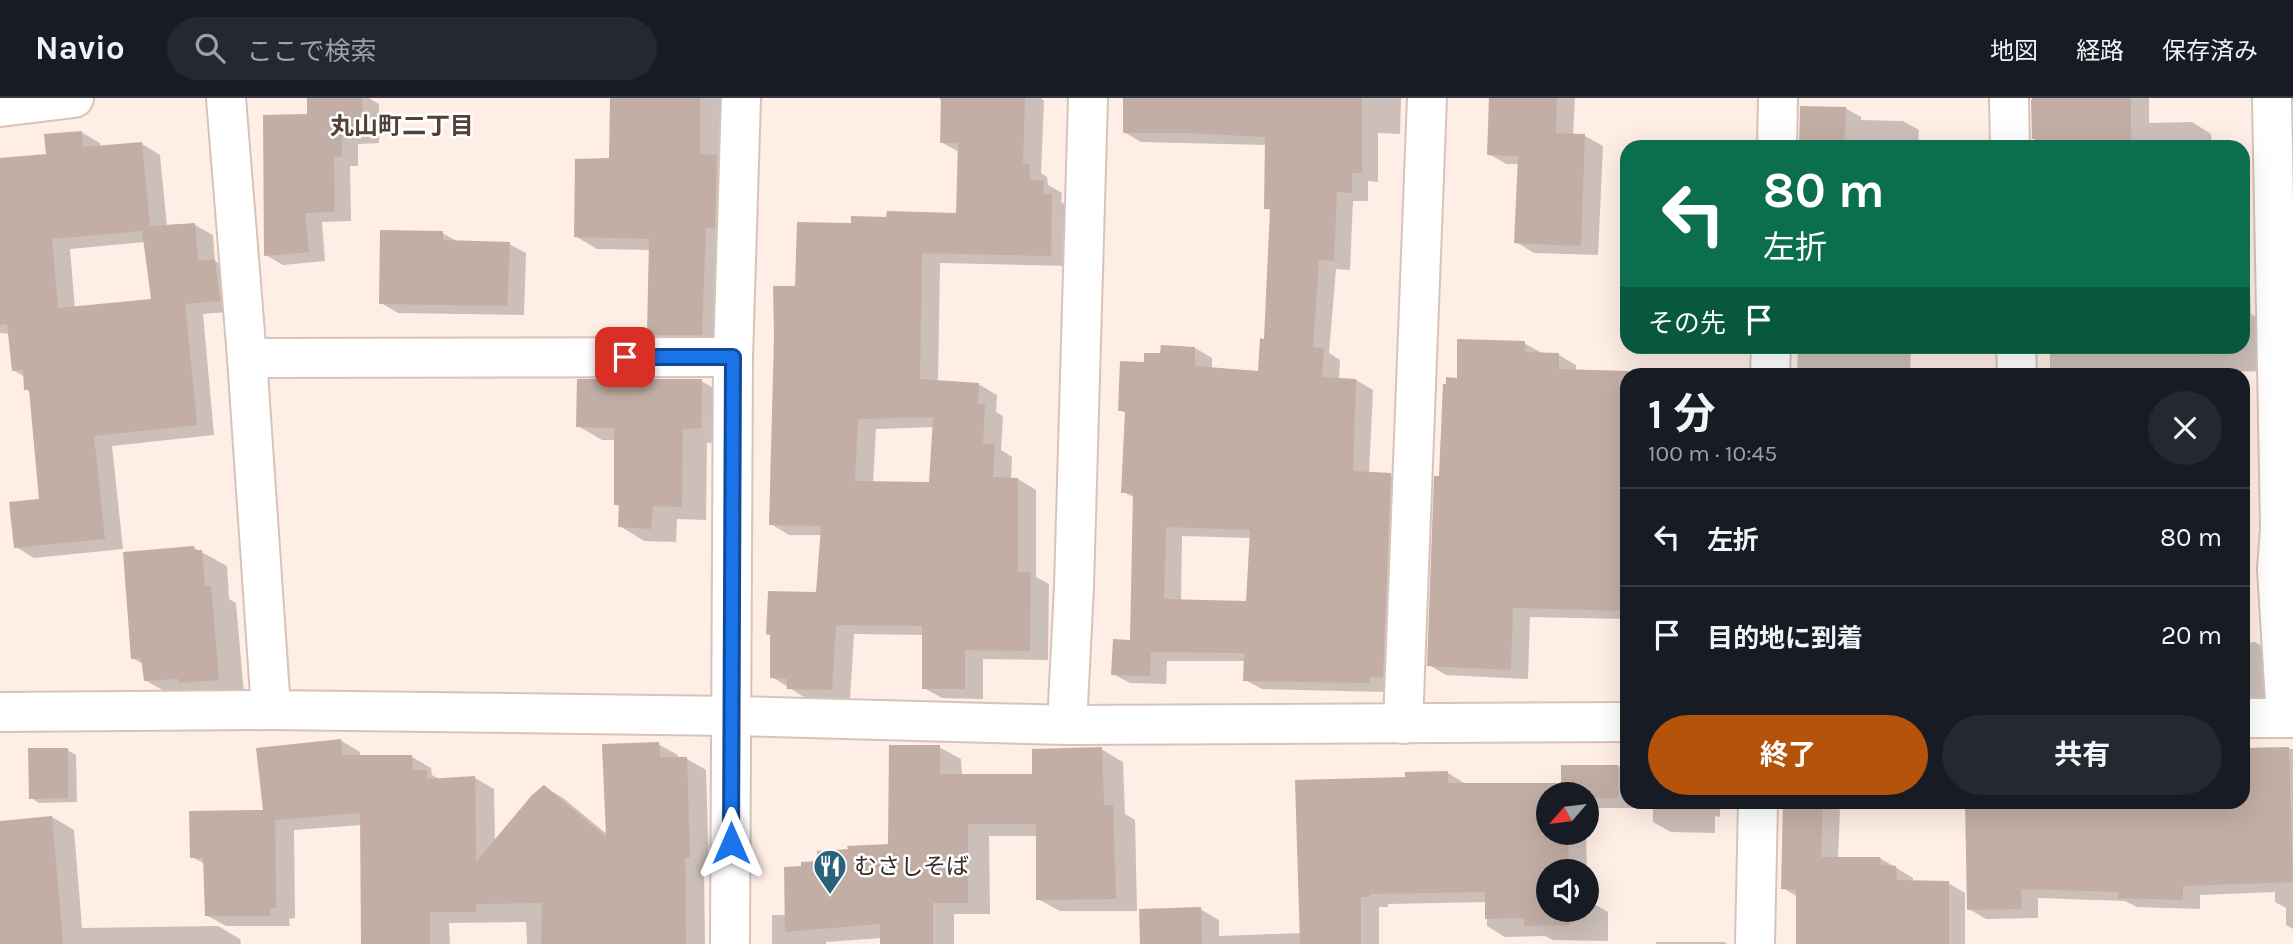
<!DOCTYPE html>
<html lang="ja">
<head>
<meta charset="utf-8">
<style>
	body { margin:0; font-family:Karla,"Noto Sans JP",sans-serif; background:#242831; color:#f1f3f6; height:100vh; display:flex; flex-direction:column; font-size:26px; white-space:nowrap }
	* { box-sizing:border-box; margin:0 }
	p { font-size:23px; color:#9ea1a6 }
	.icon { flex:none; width:38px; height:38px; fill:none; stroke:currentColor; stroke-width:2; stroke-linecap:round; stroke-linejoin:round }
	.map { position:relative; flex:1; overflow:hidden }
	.drawer { position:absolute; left:1620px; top:270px; width:630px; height:441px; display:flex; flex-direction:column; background:#171b24; border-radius:21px; box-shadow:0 7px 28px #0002 }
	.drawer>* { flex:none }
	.hud { position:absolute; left:1620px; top:42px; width:630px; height:214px; border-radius:21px; box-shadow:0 7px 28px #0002; background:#0b6e4f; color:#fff; overflow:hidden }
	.needle { width:46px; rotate:242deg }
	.fabs { position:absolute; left:1536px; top:684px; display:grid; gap:14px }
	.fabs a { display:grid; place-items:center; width:63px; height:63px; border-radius:50%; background:#171b24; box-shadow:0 7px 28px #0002; font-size:35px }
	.pin { position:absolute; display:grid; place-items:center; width:60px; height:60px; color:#fff; margin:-30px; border-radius:14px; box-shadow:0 4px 10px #0006 }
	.me { position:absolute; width:77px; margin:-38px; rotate:0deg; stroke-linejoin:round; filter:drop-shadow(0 0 5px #0008) }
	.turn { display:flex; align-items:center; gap:24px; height:147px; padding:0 28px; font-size:32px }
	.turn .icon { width:91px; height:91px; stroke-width:2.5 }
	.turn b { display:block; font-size:49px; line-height:60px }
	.then { display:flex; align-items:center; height:66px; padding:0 28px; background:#0003; gap:14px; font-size:26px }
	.round { display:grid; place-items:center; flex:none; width:74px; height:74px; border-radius:37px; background:#242831 }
	.head { display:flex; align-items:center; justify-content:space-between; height:119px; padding:0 28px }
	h1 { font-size:42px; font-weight:700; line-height:52px }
	.action { display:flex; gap:14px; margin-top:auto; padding:14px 28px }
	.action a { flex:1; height:80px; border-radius:42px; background:#b45309; color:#fff; font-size:28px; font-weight:700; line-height:80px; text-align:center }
	.action a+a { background:#242831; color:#f1f3f6 }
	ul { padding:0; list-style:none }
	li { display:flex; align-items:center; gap:21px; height:98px; padding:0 28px; border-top:2px solid #363941 }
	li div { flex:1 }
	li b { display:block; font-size:26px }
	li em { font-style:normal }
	header { display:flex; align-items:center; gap:42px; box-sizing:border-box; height:98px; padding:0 35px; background:#171b24; border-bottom:2px solid #363941 }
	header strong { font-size:33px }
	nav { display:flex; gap:38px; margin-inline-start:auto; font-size:24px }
	.search { width:490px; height:63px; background:#242831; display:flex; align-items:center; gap:18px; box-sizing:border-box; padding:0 24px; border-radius:38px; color:#9ea1a6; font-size:26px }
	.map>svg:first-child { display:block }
	.shadow { fill:#0003; fill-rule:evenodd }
	.building { fill:#c2aea4; fill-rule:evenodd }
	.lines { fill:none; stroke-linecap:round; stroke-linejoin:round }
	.minor-casing { stroke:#d7c4b9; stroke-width:42 }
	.minor { stroke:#fff; stroke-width:38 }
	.route-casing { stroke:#114b97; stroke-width:18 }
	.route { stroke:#1a73e8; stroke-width:12 }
	.labels { text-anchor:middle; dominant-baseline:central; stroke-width:5; stroke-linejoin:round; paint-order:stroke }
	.poi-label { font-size:23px; fill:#332c28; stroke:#fff; text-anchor:start }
	.neighbourhood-label { font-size:24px; font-weight:bold; fill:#524139; stroke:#fff }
</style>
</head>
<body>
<header>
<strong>Navio</strong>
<div class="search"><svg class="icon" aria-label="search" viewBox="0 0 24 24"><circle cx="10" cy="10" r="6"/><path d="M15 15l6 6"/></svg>ここで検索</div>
<nav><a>地図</a><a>経路</a><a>保存済み</a></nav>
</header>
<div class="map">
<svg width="2293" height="846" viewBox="0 0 2293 846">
	<rect width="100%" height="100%" fill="#ffeee6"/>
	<g class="shadow">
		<polygon points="309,0 369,0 379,6 379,45 358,46 358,68 350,68 351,123 322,124 325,163 283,167 266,157 309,18"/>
		<polygon points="612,0 721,0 723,249 670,249 649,236 651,152 597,151 575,138 611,62"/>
		<path d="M939 0H1041L1044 3 1041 75 1047 79 1048 87 1062 95 1061 104 1070 109 1069 168 940 165 938 284 978 286 997 297 996 314 1003 318 1001 352 1012 359 1011 381H1018L1036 392V479L1049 486 1048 562 983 561V601L942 600 924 590V537L854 536 850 602 807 601 772 579 818 496 822 437H789L771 426 797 190 853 127 958 117 959 54 941 44 942 4ZM934 329 931 386 873 385 876 331Z"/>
		<path d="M1125 0H1401L1400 36 1378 35V84L1368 83V103H1353L1350 172 1336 171 1329 255 1340 262 1339 281 1356 282 1373 292 1369 376 1390 377 1407 387 1386 594 1262 591 1245 582V563H1167L1166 586 1130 585 1113 576 1131 544 1135 400 1123 394 1127 316 1120 312 1145 266 1195 250 1212 260V271L1260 275 1266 242 1272 113 1266 110 1267 47 1141 44 1124 34ZM1182 438 1251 440 1248 504 1181 503Z"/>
		<polygon points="1491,0 1575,0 1573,37 1585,38 1603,48 1598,157 1534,155 1516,144 1519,66 1506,66 1489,56"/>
		<polygon points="2035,0 2149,0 2149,25 2192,24 2211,36 2212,49 2037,49"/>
		<polygon points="1845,10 1861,19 1861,22 1903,23 1919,32 1918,49 1800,49"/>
		<path d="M81 34 100 45V49L142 46 160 57 167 129 195 127 213 137 215 163 234 174 238 213 203 216 214 337 112 348 123 451 34 460 16 449 41 403 30 294 26 291 25 279 13 272 10 236 0 235V62L47 57ZM145 144 153 203 75 211 70 151Z"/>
		<polygon points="2244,121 2247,123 2251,216 2273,227 2265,273 2223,274 2223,276 2050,276 2050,248 2244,248"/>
		<polygon points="442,135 459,144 509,146 526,155 524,217 398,215 381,205"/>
		<polygon points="1524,245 1542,255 1559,257 1576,267 1576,273 1664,276 1628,276 1628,555 1624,553 1624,521 1530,519 1528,581 1446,577 1429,567 1441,380 1459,282"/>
		<polygon points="1798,248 1911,248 1910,275 1797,276"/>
		<polygon points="701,283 726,297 725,344 707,345 706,422 677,421 676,444 644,443 620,428 620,409 615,406 615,342 602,342 578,328"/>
		<polygon points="194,450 227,468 229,501 236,505 244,596 171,597 145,582 143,566 132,560"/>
		<polygon points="2244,539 2244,545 2255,544 2274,555 2277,588 2246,618 2244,617"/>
		<polygon points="340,642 360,654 360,659 412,659 431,670 432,677 441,682 475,680 494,691 495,744 544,689 563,700 608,737 658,646 678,657 678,661 687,661 706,672 709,770 704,770 705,846 527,846 526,824 449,825 450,846 364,846 362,727 294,732 295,820 289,821 290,828 226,828 206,817 205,766 192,759 265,713"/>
		<polygon points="939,649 961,661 962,678 1034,678 1101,651 1123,664 1125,716 1135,722 1137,813 1060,813 1038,801 1037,738 989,738 990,816 954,816 954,846 882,846 882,840 826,844 826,846 772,846 772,817 787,817 819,765 890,748"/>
		<polygon points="2244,651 2293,651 2293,831 2286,827 2286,810 2275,804 2275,794 2200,797 2200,811 2137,809 2125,803 2038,800 2038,820 1986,821 1969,811 1967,704 2244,704"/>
		<polygon points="67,652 76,657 77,704 39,705 31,700"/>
		<polygon points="1628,668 1628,704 1720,704 1720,719 1715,718 1715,735 1671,734 1653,724 1653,710 1587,710 1587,696 1549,696 1549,735 1586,735 1587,774 1549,774 1549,812 1587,812 1587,803 1589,803 1608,814 1608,843 1553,842 1545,838 1505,839 1487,828 1487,804 1388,806 1388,809 1379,809 1379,846 1141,846 1200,811 1219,822 1219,838 1302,835 1407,681 1448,675 1466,686 1563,687 1563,669"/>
		<polygon points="1785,704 1824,704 1840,712 1838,761 1880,760 1913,780 1913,784 1948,785 1965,795 1965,846 1798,846 1798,799 1783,790"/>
		<polygon points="52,719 74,732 82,830 218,828 240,841 241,846 0,846 0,725"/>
		<polygon points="1656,844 1724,844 1727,846 1656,846"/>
	</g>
	<g class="building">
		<polygon points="307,0 362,0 363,37 342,37 342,59 334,59 335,114 305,115 309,154 264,158 263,17 307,16"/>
		<polygon points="610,0 700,0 700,56 717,57 715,130 706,130 702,237 647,237 649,141 574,139 575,61 609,60"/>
		<path d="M941 0H1025L1023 66H1029L1030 82 1044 83 1043 96H1052L1051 158 922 155 920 281 979 285 978 306H985L983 346H995L993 379 1018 380V474H1031L1030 553 965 552V591H922V528L836 527 832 592 787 591V581L770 580V537L766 536 768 493 816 494 821 428 769 427 774 238 773 188H795L797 124 851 125V118L886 119 887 113 956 115 958 45H940ZM933 319 929 384 855 383 858 321Z"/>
		<path d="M1123 0H1362V75H1352V95L1337 94 1334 163 1319 162 1313 249 1324 250 1322 279 1356 281 1353 373 1391 375 1383 580 1369 579 1370 585 1243 583 1244 555 1151 554 1150 578 1111 577 1113 541 1130 542 1133 395H1121L1125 313H1118L1120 263 1144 264V255H1160L1161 247 1195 249V268L1258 273 1260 240 1264 241 1270 111H1264L1265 39 1187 35H1123ZM1166 429 1250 432 1246 503 1164 501Z"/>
		<polygon points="1489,0 1557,0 1556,35 1585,36 1581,148 1514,145 1518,58 1487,57"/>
		<polygon points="2033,0 2131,0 2131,49 2035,49 2035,41 2032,41 2031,2"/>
		<polygon points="1800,8 1846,9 1844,49 1799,49"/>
		<path d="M82 33 83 49 142 44 150 128 195 125 198 163 215 161 220 203 185 206 197 327 94 338 105 441 14 450 9 404 39 401 29 292H24L23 272 12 273 7 226 0 227V60L46 56 44 36ZM142 133 151 201 58 210 52 141Z"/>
		<polygon points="380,132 443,133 443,142 510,144 507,208 379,206"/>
		<polygon points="1457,241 1525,243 1525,254 1559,255 1559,271 1628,273 1628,513 1513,510 1511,572 1427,568 1434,378 1439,378 1443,286 1446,286 1446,279 1457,280"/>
		<polygon points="577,281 702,281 701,330 683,331 682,409 653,408 651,431 618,429 619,407 614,407 614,330 576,329"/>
		<polygon points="194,448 195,452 202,452 205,488 211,488 219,582 179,585 179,581 144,583 141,560 131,561 123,454"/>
		<polygon points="341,641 342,657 412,657 413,672 427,672 427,681 475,678 476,764 532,697 544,687 606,739 602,646 659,644 660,659 687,659 690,760 685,760 686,846 541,846 542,805 476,806 476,814 430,814 430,846 361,846 360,715 275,722 276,810 270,810 271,818 205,818 203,760 190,760 189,713 263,712 256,650"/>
		<polygon points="889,647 940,647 940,676 1032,676 1032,651 1102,649 1104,707 1113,707 1116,801 1036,802 1036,726 968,726 968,805 933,805 933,846 880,846 880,826 785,834 784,769 801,768 801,764 817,763 817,753 848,751 847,748 888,746"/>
		<polygon points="2289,649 2293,784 2183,788 2183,802 2118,800 2118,794 2021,791 2022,811 1967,812 1965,704 2244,704 2244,650"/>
		<polygon points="28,650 68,650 68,700 29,701"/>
		<polygon points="1561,667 1618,667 1618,700 1587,700 1587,696 1549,696 1549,735 1568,735 1569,774 1549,774 1549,812 1570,812 1570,827 1524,828 1524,820 1485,821 1485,794 1370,796 1370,799 1361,799 1361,846 1300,846 1295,682 1405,679 1405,674 1448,673 1448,685 1561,685"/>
		<polygon points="1783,704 1823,704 1821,759 1880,759 1881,767 1896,768 1897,782 1949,783 1949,846 1796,846 1796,792 1781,791"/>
		<polygon points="52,718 63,846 0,846 0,723"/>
		<polygon points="1201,809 1202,846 1140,846 1139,811"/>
	</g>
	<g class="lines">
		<defs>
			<g id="minor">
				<polyline points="226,0 247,260 271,612"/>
				<polyline points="2009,0 2010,49"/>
				<polyline points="2272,0 2280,431 2277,471 2286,620"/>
				<polyline points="0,9 74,0"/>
				<polyline points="1777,49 1778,0"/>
				<polyline points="2016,248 2017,276"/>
				<polyline points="247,260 733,259"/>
				<polyline points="1770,276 1771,248"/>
				<polyline points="0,614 271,612 732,618 1067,627 1628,624"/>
				<polyline points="2244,620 2293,620"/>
				<polyline points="1403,626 1427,0"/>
				<polyline points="1067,627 1074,488 1088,0"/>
				<polyline points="730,846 733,259 741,0"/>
				<polyline points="1755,846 1758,704"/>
			</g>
		</defs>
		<use href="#minor" class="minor-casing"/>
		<use href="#minor" class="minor"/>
	</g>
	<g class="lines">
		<defs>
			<polyline id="route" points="625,259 733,259 731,745"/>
		</defs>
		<use href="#route" class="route-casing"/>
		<use href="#route" class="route"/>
	</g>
	<defs>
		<symbol id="restaurant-pin" viewBox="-11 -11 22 30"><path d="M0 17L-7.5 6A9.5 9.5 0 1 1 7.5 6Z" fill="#28627b" stroke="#fff"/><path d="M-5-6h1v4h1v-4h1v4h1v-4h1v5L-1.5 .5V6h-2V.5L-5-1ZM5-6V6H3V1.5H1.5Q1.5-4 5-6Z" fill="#fff"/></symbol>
	</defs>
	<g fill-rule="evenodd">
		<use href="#restaurant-pin" x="811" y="749" width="38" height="52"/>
	</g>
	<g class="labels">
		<g class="poi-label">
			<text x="854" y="768">むさしそば</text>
		</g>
		<g class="neighbourhood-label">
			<text x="402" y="28">丸山町二丁目</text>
		</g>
	</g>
</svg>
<div class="fabs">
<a><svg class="needle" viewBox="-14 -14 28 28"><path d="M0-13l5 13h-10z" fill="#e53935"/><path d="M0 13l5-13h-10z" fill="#9ea1a6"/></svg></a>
<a><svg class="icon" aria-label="sound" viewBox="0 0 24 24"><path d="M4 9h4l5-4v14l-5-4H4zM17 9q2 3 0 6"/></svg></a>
</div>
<div class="pin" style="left:625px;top:259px;background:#d93025"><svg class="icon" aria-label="arrive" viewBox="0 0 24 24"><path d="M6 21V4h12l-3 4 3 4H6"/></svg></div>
<svg class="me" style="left:731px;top:745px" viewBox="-20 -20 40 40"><path d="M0-17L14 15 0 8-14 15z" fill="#1a73e8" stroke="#fff" stroke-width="4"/></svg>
<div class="hud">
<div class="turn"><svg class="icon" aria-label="left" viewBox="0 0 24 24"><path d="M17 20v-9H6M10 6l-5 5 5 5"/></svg><div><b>80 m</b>左折</div></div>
<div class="then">その先<svg class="icon" aria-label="arrive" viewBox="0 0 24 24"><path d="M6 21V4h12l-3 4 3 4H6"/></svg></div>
</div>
<section class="drawer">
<div class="head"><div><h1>1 分</h1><p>100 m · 10:45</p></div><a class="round"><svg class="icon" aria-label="close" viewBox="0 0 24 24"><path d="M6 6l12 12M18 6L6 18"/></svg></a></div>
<ul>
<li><svg class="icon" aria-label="left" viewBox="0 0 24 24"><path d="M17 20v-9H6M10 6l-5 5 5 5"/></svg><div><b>左折</b></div><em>80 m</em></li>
<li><svg class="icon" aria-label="arrive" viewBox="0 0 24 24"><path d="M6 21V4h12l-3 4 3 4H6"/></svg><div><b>目的地に到着</b></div><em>20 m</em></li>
</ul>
<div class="action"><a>終了</a><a>共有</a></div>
</section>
</div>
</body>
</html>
